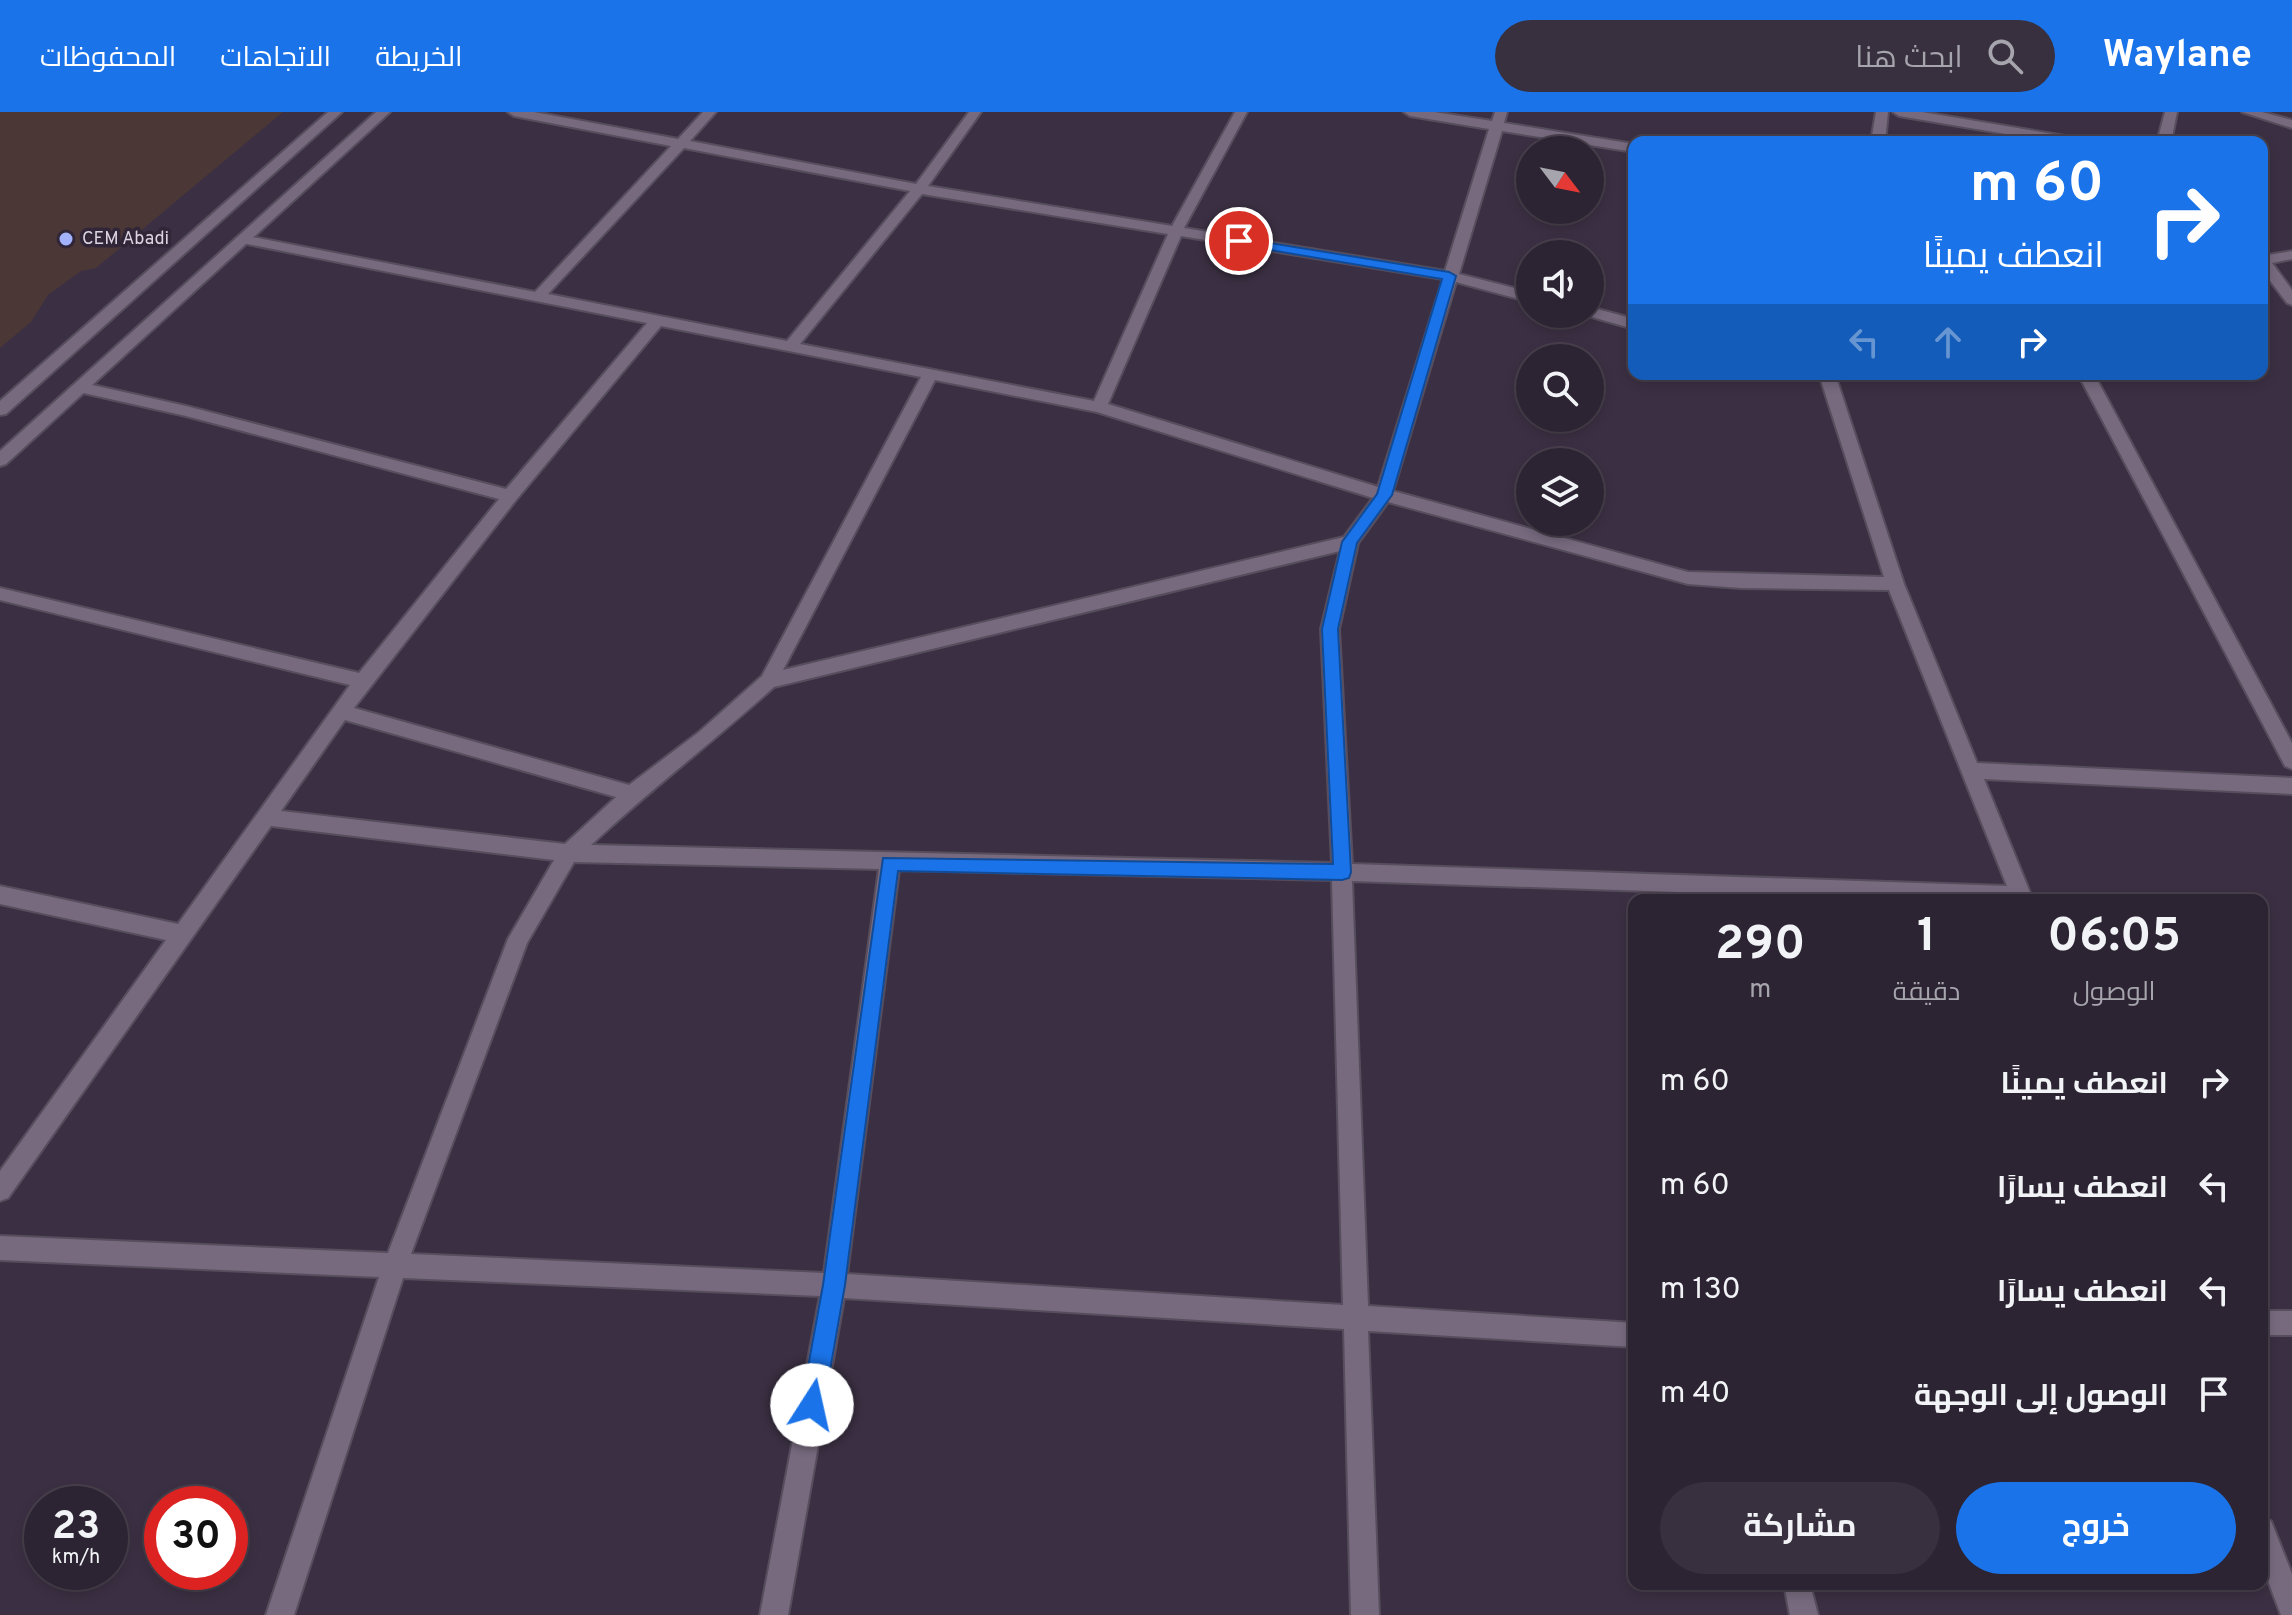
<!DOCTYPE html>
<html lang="ar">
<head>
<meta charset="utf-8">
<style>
	body { margin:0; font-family:Overpass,Cairo,sans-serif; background:#38303e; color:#f1f3f6; direction:rtl; height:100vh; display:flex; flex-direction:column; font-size:30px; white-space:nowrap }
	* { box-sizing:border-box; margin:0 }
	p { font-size:26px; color:#a6a4ac }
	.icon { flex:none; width:44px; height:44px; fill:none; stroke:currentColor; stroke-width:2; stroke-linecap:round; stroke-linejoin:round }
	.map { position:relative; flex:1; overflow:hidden; direction:ltr }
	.panel { position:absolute; left:1628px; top:782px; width:640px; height:696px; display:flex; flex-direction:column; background:#2c2432; border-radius:16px; box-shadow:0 4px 12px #0003,0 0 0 2px #48414d; direction:rtl }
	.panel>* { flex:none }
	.banner { position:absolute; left:1628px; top:24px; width:640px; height:244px; border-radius:16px; box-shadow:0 4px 12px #0003,0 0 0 2px #48414d; direction:rtl; background:#1a73e8; color:#fff; overflow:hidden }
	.needle { width:52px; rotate:122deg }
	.controls { position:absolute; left:1516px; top:24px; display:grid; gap:16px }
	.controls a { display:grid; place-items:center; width:88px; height:88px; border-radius:50%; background:#2c2432; box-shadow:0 4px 12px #0003,0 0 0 2px #48414d; font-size:40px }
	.speed { position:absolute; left:24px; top:1374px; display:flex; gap:16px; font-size:40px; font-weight:700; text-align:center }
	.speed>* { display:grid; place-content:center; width:104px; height:104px; border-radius:50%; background:#2c2432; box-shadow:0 4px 12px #0003,0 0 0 2px #48414d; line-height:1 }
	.speed small { font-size:20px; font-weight:400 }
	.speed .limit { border:12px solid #d22; background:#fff; color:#111 }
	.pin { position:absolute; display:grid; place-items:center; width:68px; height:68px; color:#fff; margin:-34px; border:4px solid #fff; border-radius:50%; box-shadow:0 2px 8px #0007 }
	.me { position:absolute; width:88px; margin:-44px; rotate:10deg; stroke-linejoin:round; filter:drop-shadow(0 0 6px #0008) }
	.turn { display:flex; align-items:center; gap:28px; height:168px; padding:0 32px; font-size:36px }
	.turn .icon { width:104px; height:104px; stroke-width:2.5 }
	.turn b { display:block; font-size:56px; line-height:68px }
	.lanes { display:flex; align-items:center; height:76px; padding:0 32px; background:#0003; justify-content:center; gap:40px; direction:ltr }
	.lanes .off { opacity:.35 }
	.eta { display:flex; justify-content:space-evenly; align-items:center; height:136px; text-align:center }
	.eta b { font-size:48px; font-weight:700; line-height:56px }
	.primary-button { display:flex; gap:16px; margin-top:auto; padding:16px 32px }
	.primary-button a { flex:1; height:92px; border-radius:48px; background:#1a73e8; color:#fff; font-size:32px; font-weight:700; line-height:92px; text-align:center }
	.primary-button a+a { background:#38303e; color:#f1f3f6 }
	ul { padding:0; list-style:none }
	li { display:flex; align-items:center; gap:24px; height:104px; padding:0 32px }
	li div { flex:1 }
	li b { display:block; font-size:30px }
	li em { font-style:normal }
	header { display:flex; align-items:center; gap:48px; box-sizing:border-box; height:112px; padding:0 40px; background:#1a73e8; color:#fff }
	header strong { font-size:38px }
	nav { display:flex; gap:44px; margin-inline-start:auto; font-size:28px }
	.search { width:560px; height:72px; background:#38303e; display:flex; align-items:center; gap:20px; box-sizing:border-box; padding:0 28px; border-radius:44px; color:#a6a4ac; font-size:30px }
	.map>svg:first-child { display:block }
	.education { fill:#4c3737 }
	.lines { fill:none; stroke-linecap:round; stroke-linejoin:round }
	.street-casing { stroke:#564d5d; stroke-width:4 }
	.secondary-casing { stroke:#564d5d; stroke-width:4 }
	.street { fill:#776a7f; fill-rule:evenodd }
	.secondary { fill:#776a7f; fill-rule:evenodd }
	.route { fill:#1a73e8; stroke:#114b97; stroke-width:2 }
	.poi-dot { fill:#a2b2fd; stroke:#312638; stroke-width:3 }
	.labels { text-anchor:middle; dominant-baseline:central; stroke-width:7; stroke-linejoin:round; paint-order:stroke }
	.far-poi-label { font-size:18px; fill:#dcd5e1; stroke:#312638; text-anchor:start }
</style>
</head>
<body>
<header>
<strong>Waylane</strong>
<div class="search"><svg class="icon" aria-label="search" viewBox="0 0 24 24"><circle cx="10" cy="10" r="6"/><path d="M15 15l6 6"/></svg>ابحث هنا</div>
<nav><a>الخريطة</a><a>الاتجاهات</a><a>المحفوظات</a></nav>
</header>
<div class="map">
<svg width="2292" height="1503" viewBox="0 0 2292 1503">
	<rect width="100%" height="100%" fill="#3b3043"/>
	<polygon class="education" points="0,0 283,0 96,156 81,159 48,183 31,210 0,236"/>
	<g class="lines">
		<defs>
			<g id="street">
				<path d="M508 0H534L678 27 703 0H716L690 29 916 72 969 0H981L928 74 1172 114 1235 0H1247L1184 116 1445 159 1489 17 1410 4 1404 0H1434L1492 9 1495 0H1507L1504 11 1634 32V40L1502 19 1459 162 1530 180V190L1456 170 1393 379 1688 460 1884 465 1819 262H1835L1904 472 1977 651 2292 666V682L1984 667 2033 788H1909L1352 769 1368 1194 1634 1211V1235L1368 1219 1379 1503H1351L1344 1217 844 1186 788 1503H760L820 1184 403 1166 294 1503H266L379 1165 0 1148V1124L388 1141 508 827 554 748 271 714 8 1086 0 1089V1059L166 828 0 792V774L178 812 350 573 0 488V476L359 561 499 387 186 304 79 280 71 275 79 270 186 294 506 377 647 211 242 131 235 127 242 123 535 180 671 34 514 4ZM684 36 910 79 787 229 548 182ZM922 82 1168 122 1094 289 800 232ZM1181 124 1443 167 1378 375 1108 292ZM661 214 921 265 762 564 699 620 629 673 354 596 516 388ZM935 268 1097 300 1373 386 1344 425 783 558ZM1388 390 1688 472 1741 476 1889 478 2007 774 1352 752 1339 517 1358 431ZM1340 439 1321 517 1332 751 591 733C650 678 714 629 774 575ZM345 608 616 685 565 732 281 699ZM574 750 879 757 824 1161 411 1142 527 831ZM899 758 1332 768 1343 1193 847 1162Z"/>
				<polygon points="1876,0 1888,0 1885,30 1871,30"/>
				<polygon points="1893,0 1922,0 2077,26 2084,30 2054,30 1899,4"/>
				<polygon points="2165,0 2177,0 2171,30 2157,30"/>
				<polygon points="2242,0 2262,0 2292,8 2292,16"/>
				<polygon points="2292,139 2292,147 2272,151 2292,178 2292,193 2287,191 2262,158 2262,144"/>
				<polygon points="1590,195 1634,207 1634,217 1585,203 1590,202"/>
				<polygon points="2078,262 2094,262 2292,631 2292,657 2285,654"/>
				<rect x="2262" y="1199" width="30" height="24"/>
				<polygon points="2262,1405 2271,1409 2292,1462 2292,1503 2281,1503 2262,1453"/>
				<polygon points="1784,1472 1810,1472 1818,1503 1790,1503"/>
			</g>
			<g id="secondary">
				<polygon points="328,0 342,0 6,302 0,303 0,289"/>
				<polygon points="376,0 390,0 6,352 0,354 0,339"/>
			</g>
		</defs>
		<use href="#street" class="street-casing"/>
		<use href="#secondary" class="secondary-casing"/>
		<use href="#street" class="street"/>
		<use href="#secondary" class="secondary"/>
	</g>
	<polygon class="route" points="1239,126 1449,160 1456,164 1392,383 1357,431 1338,517 1351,760 1349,766 1342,768 898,759 845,1173 824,1293 821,1301 812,1305 804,1301 801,1293 823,1173 883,746 1333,752 1322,517 1342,430 1377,382 1442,167 1234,132 1233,129"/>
	<circle class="poi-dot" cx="66" cy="127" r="8"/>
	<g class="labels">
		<g class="far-poi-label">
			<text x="82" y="127">CEM Abadi</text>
		</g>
	</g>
</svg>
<div class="controls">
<a><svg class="needle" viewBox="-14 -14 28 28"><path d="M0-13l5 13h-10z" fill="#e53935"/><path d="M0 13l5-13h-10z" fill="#a6a4ac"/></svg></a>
<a><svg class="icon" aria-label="sound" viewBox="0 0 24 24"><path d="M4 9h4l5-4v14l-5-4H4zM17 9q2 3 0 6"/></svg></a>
<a><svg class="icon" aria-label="search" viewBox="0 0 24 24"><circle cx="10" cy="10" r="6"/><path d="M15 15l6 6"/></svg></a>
<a><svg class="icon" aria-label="layers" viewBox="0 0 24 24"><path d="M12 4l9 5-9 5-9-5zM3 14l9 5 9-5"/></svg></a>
</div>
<div class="speed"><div>23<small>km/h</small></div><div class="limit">30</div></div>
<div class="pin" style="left:1239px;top:129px;background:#d93025"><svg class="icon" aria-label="arrive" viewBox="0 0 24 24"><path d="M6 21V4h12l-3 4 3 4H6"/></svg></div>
<svg class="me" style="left:812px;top:1293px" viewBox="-20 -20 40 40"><circle r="19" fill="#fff"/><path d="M0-13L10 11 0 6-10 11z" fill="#1a73e8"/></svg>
<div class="banner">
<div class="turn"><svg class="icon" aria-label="right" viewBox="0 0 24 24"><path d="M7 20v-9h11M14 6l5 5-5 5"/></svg><div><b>60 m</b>انعطف يمينًا</div></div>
<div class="lanes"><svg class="icon off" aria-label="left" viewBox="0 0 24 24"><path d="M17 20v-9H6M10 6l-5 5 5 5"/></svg><svg class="icon off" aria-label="ahead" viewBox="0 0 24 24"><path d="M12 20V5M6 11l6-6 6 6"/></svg><svg class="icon" aria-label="right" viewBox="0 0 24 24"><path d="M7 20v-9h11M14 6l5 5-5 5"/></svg></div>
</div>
<section class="panel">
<div class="eta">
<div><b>06:05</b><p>الوصول</p></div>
<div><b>1</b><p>دقيقة</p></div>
<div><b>290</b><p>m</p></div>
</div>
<ul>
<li><svg class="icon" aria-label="right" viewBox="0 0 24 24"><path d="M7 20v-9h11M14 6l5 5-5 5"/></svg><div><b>انعطف يمينًا</b></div><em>60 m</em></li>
<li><svg class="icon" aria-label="left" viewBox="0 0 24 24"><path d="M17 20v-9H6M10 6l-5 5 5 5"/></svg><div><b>انعطف يسارًا</b></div><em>60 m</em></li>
<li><svg class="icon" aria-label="left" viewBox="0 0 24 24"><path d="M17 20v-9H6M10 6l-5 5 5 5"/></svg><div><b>انعطف يسارًا</b></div><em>130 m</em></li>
<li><svg class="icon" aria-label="arrive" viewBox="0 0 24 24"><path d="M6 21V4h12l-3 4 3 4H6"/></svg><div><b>الوصول إلى الوجهة</b></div><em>40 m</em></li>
</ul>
<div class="primary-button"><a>خروج</a><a>مشاركة</a></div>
</section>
</div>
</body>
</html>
